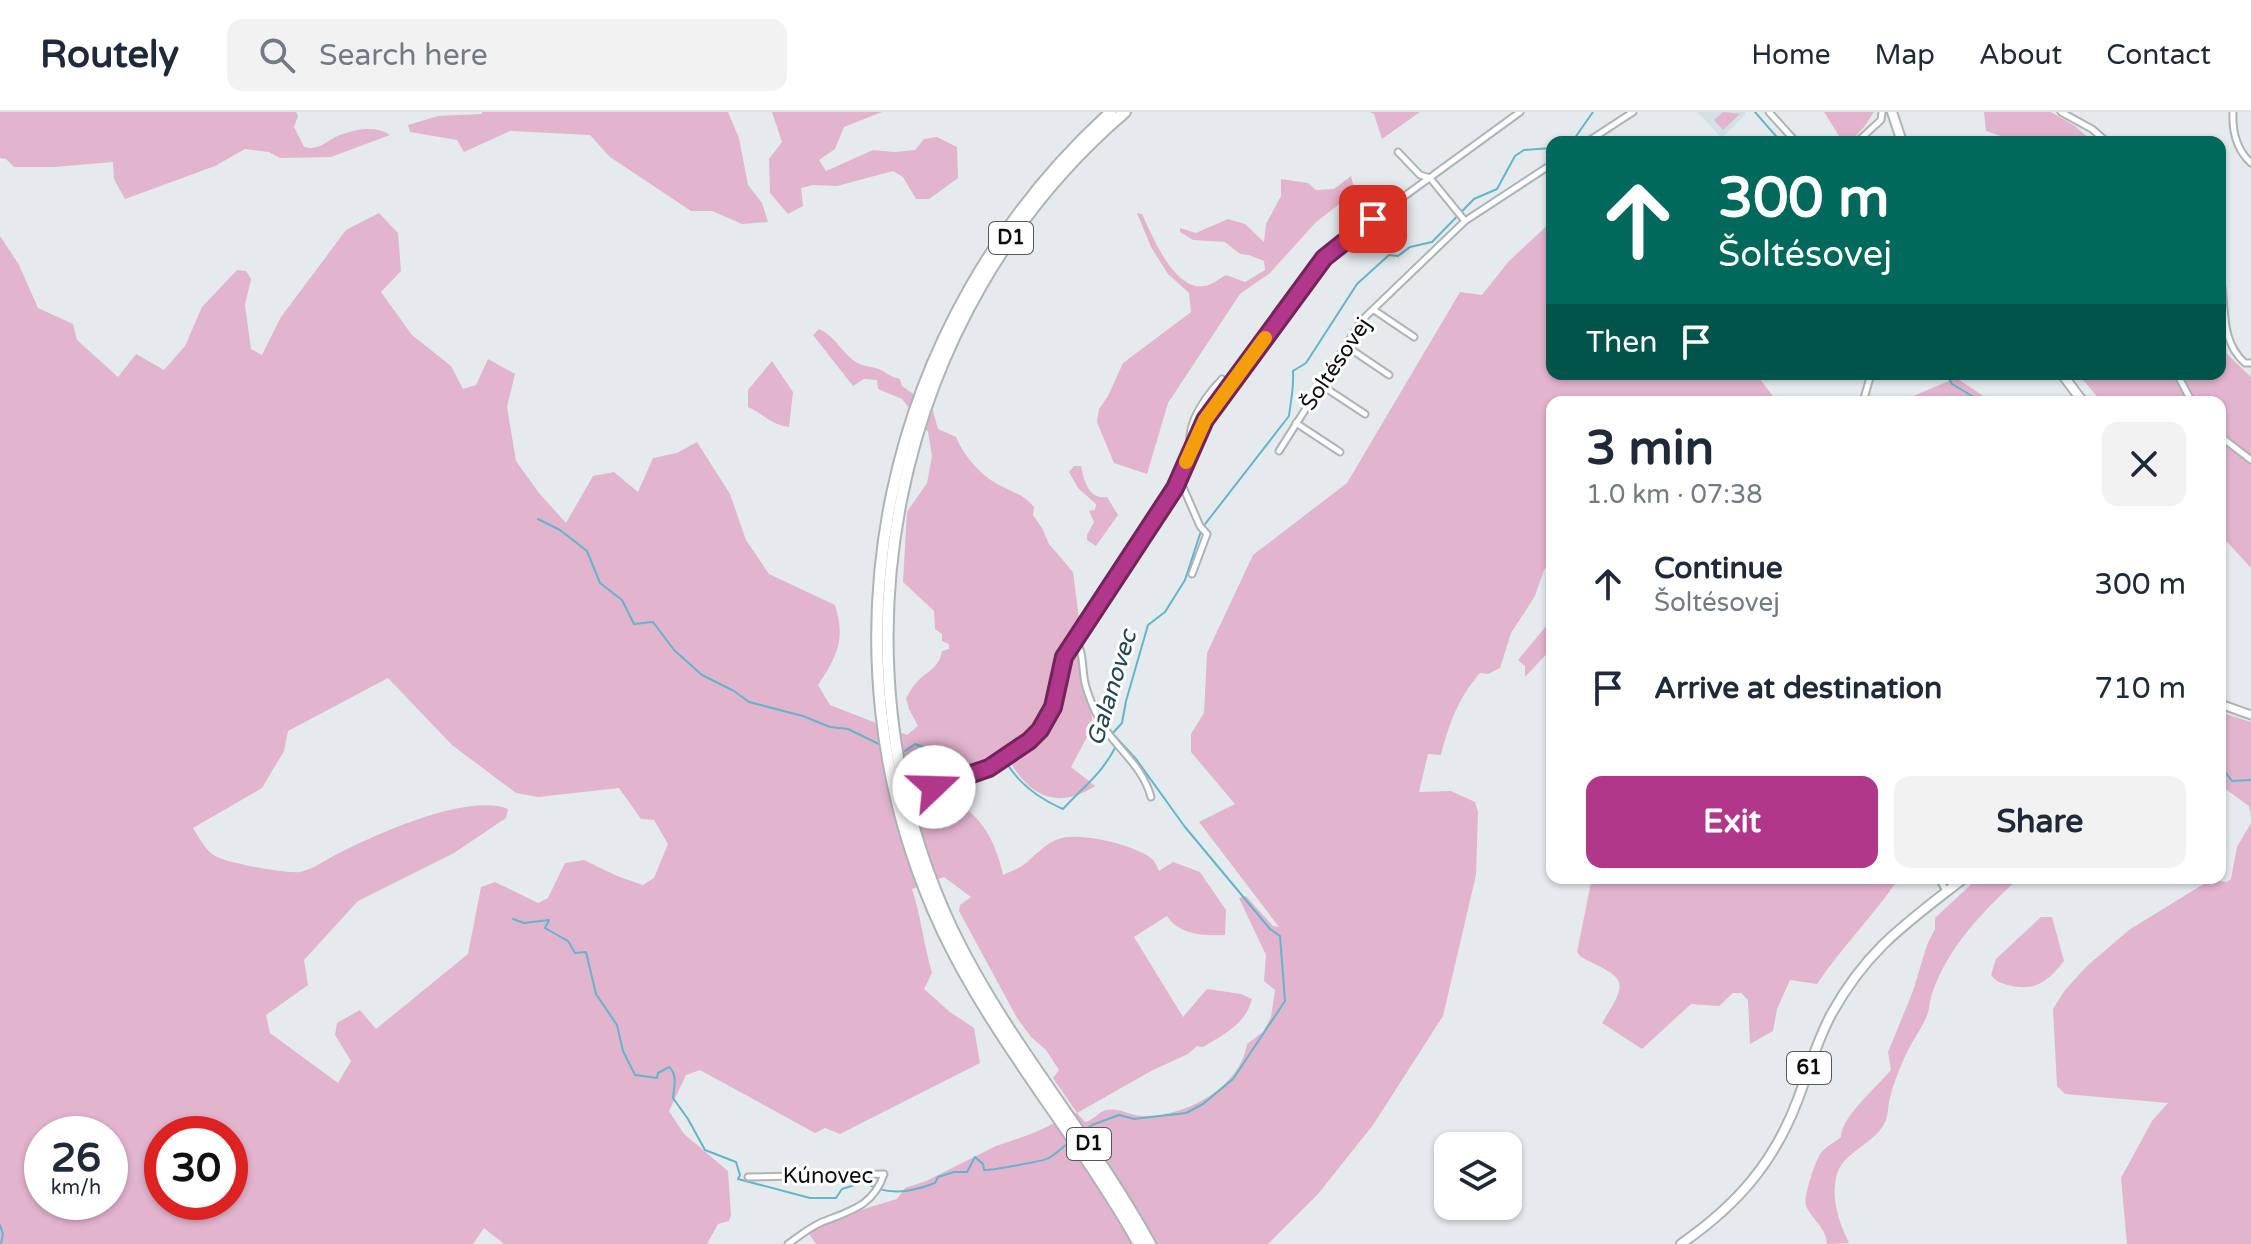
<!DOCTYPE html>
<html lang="en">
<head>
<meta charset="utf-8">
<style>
	body { margin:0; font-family:"Varela Round",sans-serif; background:#f2f2f3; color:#1f2937; height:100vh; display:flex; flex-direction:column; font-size:30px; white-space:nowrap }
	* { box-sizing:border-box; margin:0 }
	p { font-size:26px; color:#747a83 }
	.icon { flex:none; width:44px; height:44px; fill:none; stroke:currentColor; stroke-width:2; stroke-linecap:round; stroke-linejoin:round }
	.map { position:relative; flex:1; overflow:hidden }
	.sheet { position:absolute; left:1546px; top:284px; width:680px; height:488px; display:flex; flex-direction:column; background:#fff; border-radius:16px; box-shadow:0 2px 6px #0004 }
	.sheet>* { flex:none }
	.top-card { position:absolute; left:1546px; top:24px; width:680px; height:244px; border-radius:16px; box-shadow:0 2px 6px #0004; background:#00695c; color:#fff; overflow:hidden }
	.tools { position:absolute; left:1434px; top:1020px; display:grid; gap:16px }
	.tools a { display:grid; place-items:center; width:88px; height:88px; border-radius:16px; background:#fff; box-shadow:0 2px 6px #0004; font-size:40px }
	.speed { position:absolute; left:24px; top:1004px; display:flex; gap:16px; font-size:40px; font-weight:700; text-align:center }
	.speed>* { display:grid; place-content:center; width:104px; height:104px; border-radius:50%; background:#fff; box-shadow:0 2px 6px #0004; line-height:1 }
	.speed small { font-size:20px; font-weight:400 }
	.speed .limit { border:12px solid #d22; background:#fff; color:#111 }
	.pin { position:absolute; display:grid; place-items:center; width:68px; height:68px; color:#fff; margin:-34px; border-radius:16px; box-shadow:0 4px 12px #0006 }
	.me { position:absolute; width:88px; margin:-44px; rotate:69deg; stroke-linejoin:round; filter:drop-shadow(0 0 6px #0008) }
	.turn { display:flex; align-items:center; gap:28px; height:168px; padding:0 40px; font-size:36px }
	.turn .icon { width:104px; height:104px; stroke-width:2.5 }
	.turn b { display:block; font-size:56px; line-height:68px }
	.then { display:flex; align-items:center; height:76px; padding:0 40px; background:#0003; gap:16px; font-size:30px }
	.round { display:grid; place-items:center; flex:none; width:84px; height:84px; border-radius:16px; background:#f2f2f3 }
	.head { display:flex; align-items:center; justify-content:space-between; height:136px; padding:0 40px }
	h1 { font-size:48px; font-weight:800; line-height:60px }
	.button { display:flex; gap:16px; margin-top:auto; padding:16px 40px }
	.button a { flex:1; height:92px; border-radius:16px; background:#b1378b; color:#fff; font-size:32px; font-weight:800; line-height:92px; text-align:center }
	.button a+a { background:#f2f2f3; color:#1f2937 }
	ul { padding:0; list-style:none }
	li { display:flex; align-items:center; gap:24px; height:104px; padding:0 40px }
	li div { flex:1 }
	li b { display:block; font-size:30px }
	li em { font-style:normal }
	header { display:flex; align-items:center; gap:48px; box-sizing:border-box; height:112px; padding:0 40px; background:#fff; border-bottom:2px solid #e0e1e3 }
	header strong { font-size:38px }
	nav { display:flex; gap:44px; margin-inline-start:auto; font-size:28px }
	.search { width:560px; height:72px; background:#f2f2f3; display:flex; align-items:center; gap:20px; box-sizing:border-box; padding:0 28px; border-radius:16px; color:#747a83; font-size:30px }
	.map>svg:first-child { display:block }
	.built { fill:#d3e1e5 }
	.green { fill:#e2b4ce; fill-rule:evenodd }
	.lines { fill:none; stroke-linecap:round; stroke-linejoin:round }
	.stream { stroke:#63b5cb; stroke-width:2 }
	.street-casing { stroke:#aeb3b5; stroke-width:9 }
	.secondary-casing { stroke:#aeb3b5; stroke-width:11 }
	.primary-casing { stroke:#aeb3b5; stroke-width:12 }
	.highway-casing { stroke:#aeb3b5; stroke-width:14 }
	.street { stroke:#fff; stroke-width:5 }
	.secondary { stroke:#fff; stroke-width:7 }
	.primary { stroke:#fff; stroke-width:8 }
	.highway { stroke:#fff; stroke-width:10 }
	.route-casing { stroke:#73245a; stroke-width:20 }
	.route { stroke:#b1378b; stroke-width:14 }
	.slow { stroke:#f59e0b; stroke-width:14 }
	.labels { text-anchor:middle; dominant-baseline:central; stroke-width:6; stroke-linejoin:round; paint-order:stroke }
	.shield { fill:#fff; stroke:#565757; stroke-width:2 }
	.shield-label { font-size:20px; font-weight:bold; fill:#0d0f0f }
	.street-label { font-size:22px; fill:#0d0f0f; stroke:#fff }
	.water-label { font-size:24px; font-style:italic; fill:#204650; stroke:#fff }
</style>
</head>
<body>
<header>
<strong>Routely</strong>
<div class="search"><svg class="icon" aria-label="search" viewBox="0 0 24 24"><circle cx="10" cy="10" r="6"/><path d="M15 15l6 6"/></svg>Search here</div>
<nav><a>Home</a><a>Map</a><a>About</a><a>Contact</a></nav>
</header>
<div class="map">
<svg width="2251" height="1132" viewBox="0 0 2251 1132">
	<rect width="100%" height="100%" fill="#e5ebed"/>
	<polygon class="built" points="1697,0 1745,0 1746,2 1722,26"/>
	<g class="green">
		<path d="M0 0H296L298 4 294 15 304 35C320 39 325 29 340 23 355 17 376 13 390 23L331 45 280 46 269 40 245 37 215 54 125 87 114 67 113 50 54 55H14L6 47 0 46Z"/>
		<polygon points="482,0 728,0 739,26 748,73 762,91 768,110 742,112 712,99 691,99 610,45 590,23 510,19 464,40 457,28 410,20 408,13 438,4 482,2"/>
		<polygon points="772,0 882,0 844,15 835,37 819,48 826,59 873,38 894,40 915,38 924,27 937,25 957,35 958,66 929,87 916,87 903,65 893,59 837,74 813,73 801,76 803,94 788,102 770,81 769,47 782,30"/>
		<polygon points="1370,0 1420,0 1382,27 1374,2"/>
		<polygon points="1723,0 1740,2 1723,18 1714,8"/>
		<polygon points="1824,0 1874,0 1864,15 1850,30 1841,27"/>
		<polygon points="1984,0 2051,0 2075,14 2093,30 2018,30 1986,19"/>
		<path d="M1351 64 1355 80 1316 110 1270 161 1240 182 1168 291 1147 362 1114 351 1097 310 1099 297 1108 284 1123 251 1191 200 1189 181 1168 162 1151 135 1137 101 1142 102C1152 123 1174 179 1204 174 1212 173 1219 167 1226 163L1245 170 1265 158 1264 149 1249 143 1240 142 1225 130 1193 128 1180 120V116L1196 121 1228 107 1245 112 1264 130 1266 112 1281 84V67L1308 71 1316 78 1334 77Z"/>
		<path d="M379 101 398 121 401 159 381 180 412 223 451 254 463 277 476 273 488 247 515 262 507 295 516 349 539 381 566 411 593 364 614 360 638 380 653 346 677 341 697 330 730 382 746 428 769 462 835 493C846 528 837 544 818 573L830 593 907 623 918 614 909 597 906 586C910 580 913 573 918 569 929 558 939 556 942 539L949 537V532L942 529V522L935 517 934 499 903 470 907 400 927 371 932 344 928 320 902 287 878 277 877 268 864 267 853 274 813 223 819 217C834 223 840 238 853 248 862 256 873 253 883 259 889 263 892 265 900 267L902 274 932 295 938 317 956 325C964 344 982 365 1001 374 1014 381 1023 382 1034 395L1033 403 1042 416 1049 432 1073 460 1093 614 1071 655 1095 674C1057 698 1030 685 1009 648L958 659C942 645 929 643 908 647L917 680C929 683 943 685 954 690 983 703 997 734 1003 763 1010 759 1019 757 1026 751 1037 742 1046 730 1062 726 1082 721 1137 733 1153 748 1156 751 1157 755 1159 759L1173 750 1200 760 1226 798 1225 823C1204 824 1179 823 1167 804L1134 825 1183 905 1207 877 1241 882 1252 887C1246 912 1223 923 1203 935L1197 934 1188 942 1151 959 1077 1001 1085 1010C1094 1008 1097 1001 1106 998 1118 995 1131 1004 1143 1004 1185 1005 1240 976 1247 932L1263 920 1271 905 1275 878 1264 869 1266 843 1239 786 1246 784 1273 814 1279 815 1199 710 1235 692 1191 640V622L1204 601 1207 541 1253 443 1347 371 1460 180 1482 183 1509 149 1552 109V262H1756L1773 284 1784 290H1552V448L1544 458 1535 484 1511 521 1500 556 1488 562 1480 561C1458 586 1449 612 1441 643L1428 642 1419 680 1451 679 1475 690 1478 700 1476 763 1443 904 1373 1013 1318 1082 1268 1132H816L804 1115 897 1087 905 1076 926 1069 996 1034 1031 1022 1077 1001 1053 966 1059 958 1046 938 1031 925 1017 906 959 799 960 793 971 785 944 765 912 777C921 805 924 833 932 861L924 877 950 900 974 916 980 951 840 1022 825 1016 815 1021 700 958 686 963 669 999 684 1022 728 1059 731 1103 729 1109 718 1112 707 1132H504L484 1116 473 1132H0V124L19 153 38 196 73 212 77 228 118 265 136 242 164 258 185 234 202 195 237 158 246 159 251 167 245 193 251 237 262 243 281 205 346 118ZM388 566 452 633 516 681 538 685 619 676 641 707 654 708 668 732 654 766 643 773 617 764 584 748 565 751 548 786 538 791 495 770 481 775 468 842 376 917 360 898 337 911 335 923 351 949 338 971 270 921 266 903 308 873 304 848 358 789 454 741 506 706 508 697C466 681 378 722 339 741 327 747 312 758 300 760 286 762 227 751 215 744 206 739 198 724 193 716L262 676 284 639 288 619ZM42 1022H110V1090H42ZM162 1022H230V1090H162Z"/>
		<polygon points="2220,211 2227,242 2251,265 2251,456 2220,422 2220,290 2102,290 2078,262 2220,262"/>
		<path d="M772 249 793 280 789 315C771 313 764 302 748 295V278Z"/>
		<polygon points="1956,266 1993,290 1899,290"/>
		<path d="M1074 354H1081C1084 369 1089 388 1107 385L1118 403 1096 434 1087 428V423L1094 410 1089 399 1095 398 1096 392 1078 376 1069 360Z"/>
		<polygon points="1552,507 1552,536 1525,565 1525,554 1518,548"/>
		<polygon points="2220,600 2251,610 2251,705 2249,694 2220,673"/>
		<polygon points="2251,711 2251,1132 2127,1132 2121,1066 2152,1009 2168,991 2065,982 2057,974 2053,897 2065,878 2087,854 2129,818 2210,768 2227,770 2231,767 2237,735"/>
		<path d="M1592 766H1899C1874 803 1842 835 1817 872L1790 868 1777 897 1773 919 1750 932 1748 888 1741 881H1733L1719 894 1691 892 1642 937 1602 911C1630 866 1626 868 1581 845L1577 840Z"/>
		<path d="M1978 766H2019C1984 798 1947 836 1932 882 1929 890 1930 898 1926 906 1919 921 1909 934 1903 949 1897 962 1892 976 1889 990 1888 995 1888 1002 1886 1008 1876 1033 1841 1039 1836 1066 1831 1089 1840 1112 1849 1131L1827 1132C1826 1115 1813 1109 1806 1094 1803 1086 1815 1049 1821 1041 1825 1035 1835 1030 1841 1025 1841 1005 1877 975 1891 958L1888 940 1913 879 1927 833 1935 817V806Z"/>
		<path d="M2041 805H2052L2064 849C2048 870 2034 880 2008 873 2000 871 1997 870 1991 863L1996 847Z"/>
	</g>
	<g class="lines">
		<g class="stream">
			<polyline points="1755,0 1781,30"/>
			<polyline points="1572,30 1593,0"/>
			<polyline points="1946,262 1952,272 1982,290"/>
			<polyline points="538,407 560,418 587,439 600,471 622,488 634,512 653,510 674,538 702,563 734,579 749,590 803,604 830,615 848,617 883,634"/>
			<path d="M1112 622 1122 611 1126 589 1148 513 1165 500 1185 468 1202 416 1289 304C1291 286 1294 278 1293 259L1306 251 1357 172 1389 143 1398 144 1410 135 1432 130 1474 87 1497 77 1515 44 1524 38 1552 36"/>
			<polyline points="2220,622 2220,630"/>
			<polyline points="905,639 915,632 970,653 1003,645"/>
			<path d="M1006 650C1019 672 1040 687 1063 697 1083 675 1100 664 1115 636L1114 632"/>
			<polyline points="2220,653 2232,669 2251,668"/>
			<path d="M513 807 524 811 549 808 545 816 568 829 575 841 586 840 596 882 617 913 623 939 635 963 657 966 658 961 669 955C678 963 674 975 673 986L688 1007 705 1038 736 1050 740 1063 738 1067 810 1086H836L842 1077 864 1070C887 1085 911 1080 935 1071L938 1065 954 1060H967L975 1045 983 1052 984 1058C988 1059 1044 1049 1049 1046 1057 1041 1064 1034 1071 1029"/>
			<polyline points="1082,1020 1092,1013 1119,1003 1134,1007 1186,1001 1203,992 1233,967 1285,889 1280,824 1270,817 1185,715 1136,647 1112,621"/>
			<polyline points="0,1113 3,1122 1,1132"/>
		</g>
		<defs>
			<g id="street">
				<polyline points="1769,0 1796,30"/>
				<polyline points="2061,0 2092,17 2107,30"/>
				<path d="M2233 0C2232 20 2236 37 2251 51"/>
				<polyline points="1587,30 1633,0"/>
				<polyline points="1857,30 1881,8 1882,0"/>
				<polyline points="1398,40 1420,63 1430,66 1465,109"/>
				<path d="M2220 164C2227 195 2219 228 2245 251H2251"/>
				<polyline points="1374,198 1414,225"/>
				<polyline points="1346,234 1389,263"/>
				<polyline points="2177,262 2192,290"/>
				<polyline points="1321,273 1365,302"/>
				<polyline points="1863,290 1871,262"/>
				<polyline points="1296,311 1340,340"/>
				<polyline points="2220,324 2251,348"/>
				<polyline points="1279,339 1362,208 1465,109 1552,52"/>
				<path d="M1191 340C1184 313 1205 285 1222 267"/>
				<polyline points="1179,366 1200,414 1207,422 1192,462"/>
				<polyline points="1076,528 1175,376 1205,308 1324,146 1351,123 1520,0"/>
				<path d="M934 675C951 666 970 663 987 656 1012 646 1041 623 1051 598 1061 574 1060 550 1076 528 1083 540 1082 551 1084 565 1085 576 1091 590 1096 601 1111 634 1141 649 1151 685"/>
				<polyline points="1939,766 1946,779"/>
				<path d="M748 1065 884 1062C873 1095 849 1099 820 1111 809 1116 798 1125 788 1132"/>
			</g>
			<polyline id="secondary" points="2220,592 2251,603"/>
			<g id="primary">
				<polyline points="1892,0 1902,30"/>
				<polyline points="2062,262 2083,290"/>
				<path d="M1681 1132C1737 1093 1774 1051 1798 987 1809 958 1817 928 1832 901 1868 836 1908 810 1964 766"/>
			</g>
			<g id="highway">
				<path d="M1111 0C883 207 811 539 943 820 996 931 1079 1025 1139 1132"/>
				<path d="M1125 0C892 199 822 544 953 819 1007 931 1091 1024 1150 1132"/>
			</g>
		</defs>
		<use href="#street" class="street-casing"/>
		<use href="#secondary" class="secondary-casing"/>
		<use href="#primary" class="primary-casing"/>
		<use href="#highway" class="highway-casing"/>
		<use href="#street" class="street"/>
		<use href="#secondary" class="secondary"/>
		<use href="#primary" class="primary"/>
		<use href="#highway" class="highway"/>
	</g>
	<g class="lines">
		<defs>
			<polyline id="route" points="934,675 989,656 1029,629 1040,618 1053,595 1064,545 1175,376 1205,308 1324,146 1373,107"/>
		</defs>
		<use href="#route" class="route-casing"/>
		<use href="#route" class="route"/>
		<polyline class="slow" points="1186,350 1205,308 1265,226"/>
	</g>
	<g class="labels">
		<g class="shield">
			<rect x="989" y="110" width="44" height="32" rx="6"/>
			<rect x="1787" y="940" width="44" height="32" rx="6"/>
			<rect x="1067" y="1016" width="44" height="32" rx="6"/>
		</g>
		<g class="shield-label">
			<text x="1011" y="126">D1</text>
			<text x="1809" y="956">61</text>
			<text x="1089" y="1032">D1</text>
		</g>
		<g class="street-label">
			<text transform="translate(1336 252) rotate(-56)">Šoltésovej</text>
			<text x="828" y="1064">Kúnovec</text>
		</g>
		<g class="water-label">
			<text transform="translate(1112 576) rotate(-73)">Galanovec</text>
		</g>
	</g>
</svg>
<div class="tools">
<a><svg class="icon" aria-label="layers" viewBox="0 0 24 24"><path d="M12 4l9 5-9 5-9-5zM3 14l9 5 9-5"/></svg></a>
</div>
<div class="speed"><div>26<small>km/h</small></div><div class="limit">30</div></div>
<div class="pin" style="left:1373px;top:107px;background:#d93025"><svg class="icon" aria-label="arrive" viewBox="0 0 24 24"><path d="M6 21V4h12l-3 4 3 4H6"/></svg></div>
<svg class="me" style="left:934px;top:675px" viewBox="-20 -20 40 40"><circle r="19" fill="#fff"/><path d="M0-13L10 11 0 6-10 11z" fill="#b1378b"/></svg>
<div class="top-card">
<div class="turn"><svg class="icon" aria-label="ahead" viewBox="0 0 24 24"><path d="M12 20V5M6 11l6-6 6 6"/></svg><div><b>300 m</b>Šoltésovej</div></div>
<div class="then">Then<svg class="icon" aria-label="arrive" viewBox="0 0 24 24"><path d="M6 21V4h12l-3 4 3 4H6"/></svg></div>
</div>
<section class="sheet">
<div class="head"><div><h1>3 min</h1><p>1.0 km · 07:38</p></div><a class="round"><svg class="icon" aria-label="close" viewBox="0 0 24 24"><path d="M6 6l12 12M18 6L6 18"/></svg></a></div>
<ul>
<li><svg class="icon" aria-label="ahead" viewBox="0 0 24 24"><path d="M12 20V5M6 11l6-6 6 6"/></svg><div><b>Continue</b><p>Šoltésovej</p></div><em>300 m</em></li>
<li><svg class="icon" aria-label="arrive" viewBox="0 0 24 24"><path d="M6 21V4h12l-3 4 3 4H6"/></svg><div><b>Arrive at destination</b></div><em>710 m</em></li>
</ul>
<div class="button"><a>Exit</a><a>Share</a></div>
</section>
</div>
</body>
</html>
